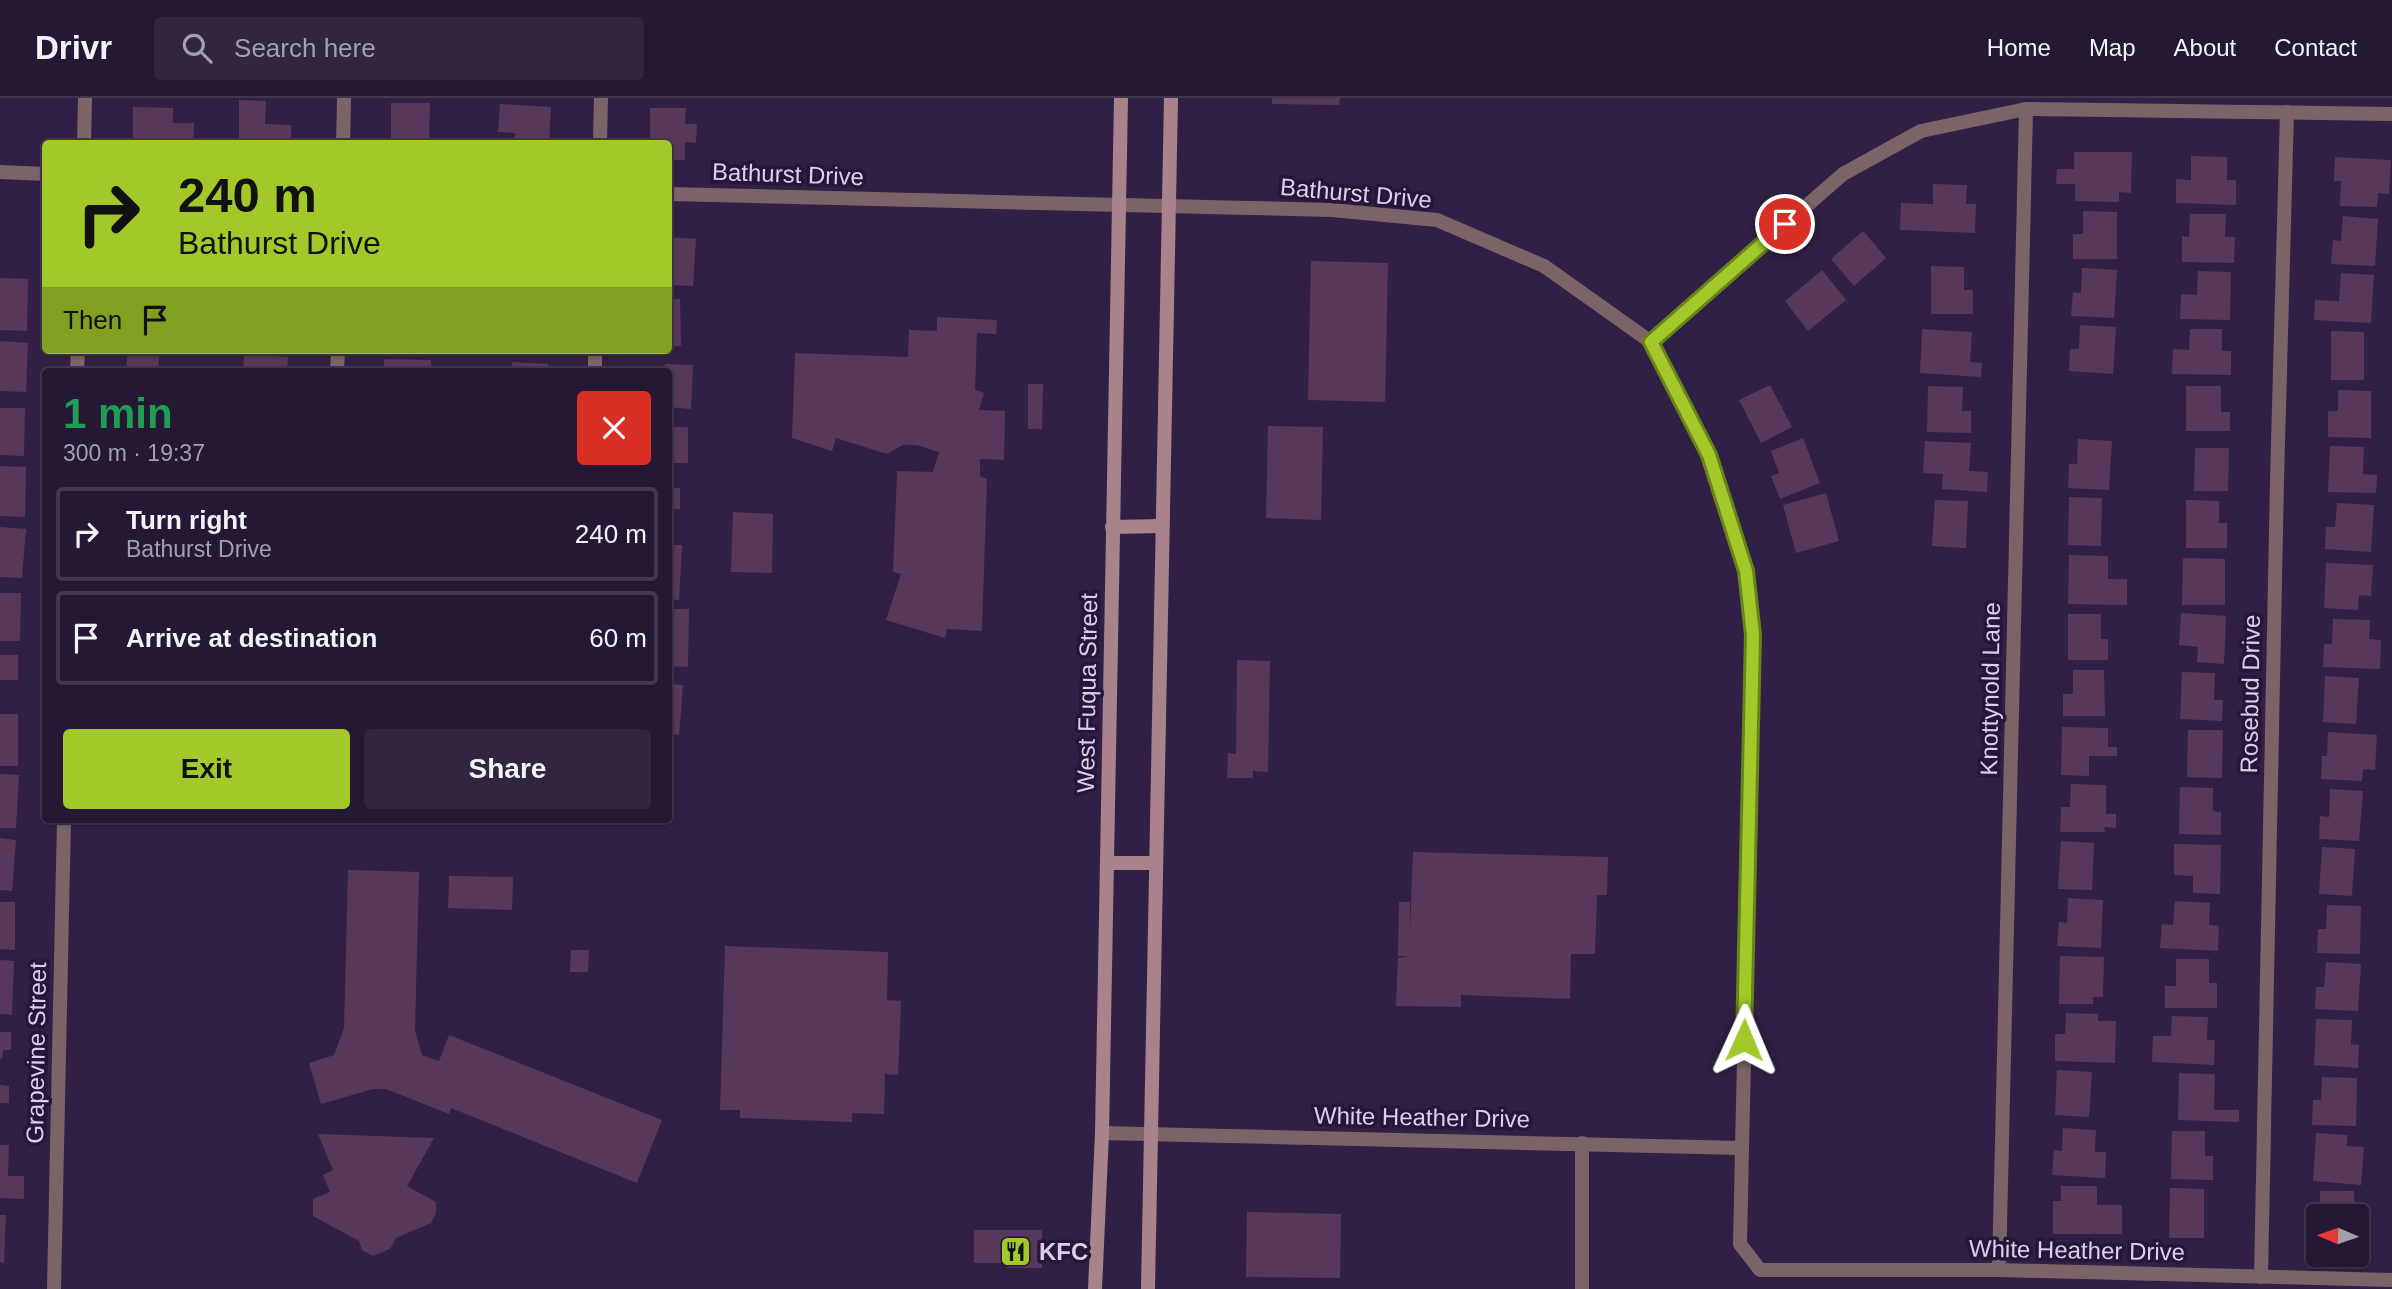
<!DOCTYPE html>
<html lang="en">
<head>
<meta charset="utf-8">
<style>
	body { margin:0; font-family:Helvetica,sans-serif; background:#312540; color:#f1f3f6; height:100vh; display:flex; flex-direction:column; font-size:26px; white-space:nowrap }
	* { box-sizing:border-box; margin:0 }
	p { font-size:23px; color:#a3a0ac }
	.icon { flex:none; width:38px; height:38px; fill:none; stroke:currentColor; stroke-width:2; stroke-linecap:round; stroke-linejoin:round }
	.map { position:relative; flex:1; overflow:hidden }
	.details { position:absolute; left:42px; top:270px; width:630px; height:455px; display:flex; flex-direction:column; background:#251834; border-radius:7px; box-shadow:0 2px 5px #0004,0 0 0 2px #42374f }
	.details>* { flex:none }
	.top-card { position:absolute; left:42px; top:42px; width:630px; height:214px; border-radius:7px; box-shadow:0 2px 5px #0004,0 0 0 2px #42374f; background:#a2c929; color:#111; overflow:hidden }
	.needle { width:46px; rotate:272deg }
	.fabs { position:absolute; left:2306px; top:1106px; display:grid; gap:14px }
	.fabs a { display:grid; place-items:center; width:63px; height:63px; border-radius:7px; background:#251834; box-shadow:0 2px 5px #0004,0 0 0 2px #42374f; font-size:35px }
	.pin { position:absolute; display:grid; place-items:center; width:60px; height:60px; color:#fff; margin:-30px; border:4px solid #fff; border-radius:50%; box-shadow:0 2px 7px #0007 }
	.me { position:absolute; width:77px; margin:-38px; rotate:1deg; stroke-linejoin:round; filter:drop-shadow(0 0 5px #0008) }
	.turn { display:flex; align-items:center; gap:24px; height:147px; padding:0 21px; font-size:32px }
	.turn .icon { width:91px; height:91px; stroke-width:2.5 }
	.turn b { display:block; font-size:49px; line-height:60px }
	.then { display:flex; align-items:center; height:66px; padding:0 21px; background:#0003; gap:14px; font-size:26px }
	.round { display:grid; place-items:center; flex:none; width:74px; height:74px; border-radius:7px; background:#312540 }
	.head { display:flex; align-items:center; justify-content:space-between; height:119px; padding:0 21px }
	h1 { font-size:42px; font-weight:700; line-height:52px; color:#1e9e55 }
	.cta { display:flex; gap:14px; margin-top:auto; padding:14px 21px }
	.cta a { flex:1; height:80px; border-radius:7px; background:#a2c929; color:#111; font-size:28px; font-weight:700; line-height:80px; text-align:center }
	.cta a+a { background:#312540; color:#f1f3f6 }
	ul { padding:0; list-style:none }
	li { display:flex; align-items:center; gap:21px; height:94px; margin:0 14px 10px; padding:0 7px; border:4px solid #42374f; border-radius:7px }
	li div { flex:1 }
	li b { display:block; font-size:26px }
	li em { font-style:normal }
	header { display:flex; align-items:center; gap:42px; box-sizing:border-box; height:98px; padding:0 35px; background:#251834; border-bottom:2px solid #42374f }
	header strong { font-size:33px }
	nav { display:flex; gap:38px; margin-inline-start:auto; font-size:24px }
	.search { width:490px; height:63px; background:#312540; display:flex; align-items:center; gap:18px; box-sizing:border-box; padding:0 24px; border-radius:7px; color:#a3a0ac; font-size:26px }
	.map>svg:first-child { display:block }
	.building { fill:#57385a }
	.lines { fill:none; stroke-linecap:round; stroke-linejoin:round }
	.street { stroke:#7b6368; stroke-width:14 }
	.secondary { stroke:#a8838c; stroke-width:14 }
	.route-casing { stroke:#69831b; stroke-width:18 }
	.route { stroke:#a2c929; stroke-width:12 }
	.labels { text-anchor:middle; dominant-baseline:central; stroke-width:7; stroke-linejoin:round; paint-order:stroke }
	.street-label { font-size:24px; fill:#dad0e8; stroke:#27163a }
	.poi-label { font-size:24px; font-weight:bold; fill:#dad0e8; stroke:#27163a; text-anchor:start }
</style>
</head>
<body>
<header>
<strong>Drivr</strong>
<div class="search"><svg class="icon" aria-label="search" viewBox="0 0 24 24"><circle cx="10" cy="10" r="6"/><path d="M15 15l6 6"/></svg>Search here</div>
<nav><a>Home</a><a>Map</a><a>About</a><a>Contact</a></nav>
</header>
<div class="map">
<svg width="2392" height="1191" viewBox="0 0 2392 1191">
	<rect width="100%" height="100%" fill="#312045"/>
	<g class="building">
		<polygon points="1272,0 1340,0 1339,7 1272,6"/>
		<polygon points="239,2 266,3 265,26 291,27 291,46 239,46"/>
		<polygon points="391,5 430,5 429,46 391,46"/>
		<polygon points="500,6 551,9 549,46 514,46 515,35 498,34"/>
		<polygon points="133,9 173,10 173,25 194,25 193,46 133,46"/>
		<polygon points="650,10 686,10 685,26 697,26 696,45 685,44 685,62 668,62 668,46 650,46"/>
		<polygon points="2074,54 2132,54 2131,95 2119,94 2119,104 2075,103 2075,86 2056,86 2057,71 2074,71"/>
		<polygon points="2191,58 2227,59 2227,82 2236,82 2236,107 2176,105 2176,81 2191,82"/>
		<polygon points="2335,59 2391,62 2389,96 2378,95 2377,109 2340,108 2341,83 2334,83"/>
		<polygon points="1933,86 1967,87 1966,106 1976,106 1975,135 1900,132 1901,105 1933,106"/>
		<polygon points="2083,113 2117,114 2117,161 2073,161 2073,136 2083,136"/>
		<polygon points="2190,116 2226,116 2225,139 2235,139 2234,165 2182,164 2182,138 2189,139"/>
		<polygon points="2343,118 2378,121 2375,168 2331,166 2333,142 2341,143"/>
		<polygon points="1863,133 1886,160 1854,188 1831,161"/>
		<polygon points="668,139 696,141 693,188 670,187 671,166 668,166"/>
		<polygon points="1311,163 1388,165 1385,304 1308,302"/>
		<polygon points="1931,168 1964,169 1964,192 1973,192 1973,216 1931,216"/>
		<polygon points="2082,170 2117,172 2114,220 2071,218 2073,194 2081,195"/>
		<polygon points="1822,172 1846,202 1808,233 1785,203"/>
		<polygon points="2198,173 2231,174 2230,222 2180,221 2181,196 2197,197"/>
		<polygon points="2341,175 2374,177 2371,225 2314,222 2315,202 2339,203"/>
		<polygon points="0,180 28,181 27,233 0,232"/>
		<polygon points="668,201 680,201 681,248 668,248"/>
		<polygon points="937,219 997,222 996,236 977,235 975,292 984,295 979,312 1005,313 1004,362 980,361 980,378 987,381 982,533 947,531 945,540 886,522 901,476 893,474 897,373 933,374 939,354 917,347 903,347 887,356 836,340 832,353 792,340 795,255 908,259 909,232 937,233"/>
		<polygon points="2080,227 2116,229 2113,276 2069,273 2070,251 2079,251"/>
		<polygon points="1922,231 1972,234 1970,264 1982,265 1981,279 1920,275"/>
		<polygon points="2190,231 2222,231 2222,253 2231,253 2231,277 2172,276 2173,251 2189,252"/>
		<polygon points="2331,233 2364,234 2364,282 2331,282"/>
		<polygon points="0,243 28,245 26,294 0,293"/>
		<polygon points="128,252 160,252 158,273 126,273"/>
		<polygon points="244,256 288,259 287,273 243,272"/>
		<polygon points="384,261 431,262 431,273 384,273"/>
		<polygon points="512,264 548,266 548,273 512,273"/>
		<polygon points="665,266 693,267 691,311 668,309 668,273 665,273"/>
		<polygon points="1028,286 1043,286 1042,331 1028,331"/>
		<polygon points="1770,287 1792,329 1761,345 1739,302"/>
		<polygon points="1928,288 1963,289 1962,313 1971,313 1971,335 1927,334"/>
		<polygon points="2186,288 2221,288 2221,314 2230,314 2230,333 2186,333"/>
		<polygon points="2338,292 2371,293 2371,340 2328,339 2328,313 2338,313"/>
		<polygon points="0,310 25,310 24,358 0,357"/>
		<polygon points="1268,328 1323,329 1321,422 1266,420"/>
		<rect x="668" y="329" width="20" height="36"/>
		<polygon points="1803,340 1820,385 1780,401 1771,378 1779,375 1771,353"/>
		<polygon points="2078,341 2112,343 2109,392 2068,390 2069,366 2077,366"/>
		<polygon points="1925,343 1971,345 1969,373 1988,374 1987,394 1942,391 1943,376 1923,375"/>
		<polygon points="2330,348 2364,349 2363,376 2377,377 2376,395 2328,394"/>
		<polygon points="2195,350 2229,350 2228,393 2194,393"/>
		<polygon points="0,368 26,369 25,419 0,418"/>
		<rect x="668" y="390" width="12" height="21"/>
		<polygon points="1826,395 1839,443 1796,455 1783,407"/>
		<polygon points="2069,399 2102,400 2101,448 2068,447"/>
		<polygon points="1935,402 1968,403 1966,450 1932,448"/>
		<polygon points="2186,402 2219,403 2219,425 2227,425 2227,450 2186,450"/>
		<polygon points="2337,405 2374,407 2371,454 2325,451 2326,429 2335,429"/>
		<polygon points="733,414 773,416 772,475 731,474"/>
		<polygon points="0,429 26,431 22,480 0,479"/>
		<polygon points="668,447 682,447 679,502 668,501"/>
		<polygon points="2069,457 2108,458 2108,481 2127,481 2127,507 2068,506"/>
		<polygon points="2183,460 2225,461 2225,507 2182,507"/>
		<polygon points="2326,465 2373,467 2371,498 2359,497 2358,512 2324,510"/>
		<polygon points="0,495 21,495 20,543 0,543"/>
		<polygon points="668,511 689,511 688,569 668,568"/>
		<polygon points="2181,515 2226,518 2224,566 2197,564 2198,549 2179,547"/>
		<polygon points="2068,516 2101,516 2101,541 2108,541 2108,562 2068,562"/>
		<polygon points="2333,521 2370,522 2369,541 2381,542 2380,571 2323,569 2324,546 2332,546"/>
		<rect x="0" y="557" width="18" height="25"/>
		<polygon points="1237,562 1270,563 1268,674 1253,673 1253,680 1227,680 1228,655 1236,656"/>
		<polygon points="2073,572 2104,572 2105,618 2063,618 2063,596 2073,596"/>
		<polygon points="2182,574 2215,575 2214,602 2223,602 2222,623 2180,621"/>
		<polygon points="2325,578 2359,580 2356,626 2323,624"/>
		<polygon points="668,586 683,587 679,637 668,636"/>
		<rect x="0" y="616" width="18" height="52"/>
		<polygon points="2062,629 2108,630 2108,649 2117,649 2117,658 2089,658 2089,678 2061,677"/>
		<polygon points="2188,632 2223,632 2222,680 2187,679"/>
		<polygon points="2328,634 2377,637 2375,672 2363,671 2362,683 2321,681 2322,658 2327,658"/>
		<polygon points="0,676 19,677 16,730 0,730"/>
		<polygon points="2071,686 2106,687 2106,716 2116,716 2116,730 2104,729 2105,734 2060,734 2061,709 2070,709"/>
		<polygon points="2180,689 2213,690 2213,713 2221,714 2221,737 2179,736"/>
		<polygon points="2330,691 2363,693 2359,743 2319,741 2320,718 2329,719"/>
		<polygon points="0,740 16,742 12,793 0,792"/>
		<polygon points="2061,743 2094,745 2092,792 2058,791"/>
		<polygon points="2174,746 2221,747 2220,796 2193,795 2193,778 2174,777"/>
		<polygon points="2322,749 2355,751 2352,798 2319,796"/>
		<polygon points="1413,754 1608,759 1607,797 1597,797 1595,856 1571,856 1570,901 1461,897 1461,909 1396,908 1398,860 1410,858 1398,858 1399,804 1410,804 1410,834"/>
		<polygon points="348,772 419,774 415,933 422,957 439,963 449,937 662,1022 637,1085 451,1010 449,1016 386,991 373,991 321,1006 309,965 334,957 344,930"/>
		<polygon points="449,778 513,779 512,812 448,810"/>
		<polygon points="2068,800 2103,802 2101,850 2057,848 2059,824 2067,825"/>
		<polygon points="2175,803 2210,805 2209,827 2219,828 2218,853 2160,850 2162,826 2173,827"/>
		<polygon points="0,804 15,804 15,852 0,851"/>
		<polygon points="2327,807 2361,808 2360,856 2317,855 2318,831 2326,831"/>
		<polygon points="725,848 888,854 887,902 901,903 898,977 885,976 884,1016 852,1015 852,1024 740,1020 740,1012 720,1012"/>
		<polygon points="571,852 589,852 588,874 570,874"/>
		<polygon points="2060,858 2104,859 2103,899 2093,899 2093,906 2059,906"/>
		<polygon points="2176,861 2209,861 2209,885 2217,885 2217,910 2165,910 2165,888 2176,888"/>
		<polygon points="0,862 14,863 12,917 0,916"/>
		<polygon points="2326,864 2361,866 2358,913 2315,911 2316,889 2324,889"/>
		<polygon points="2066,915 2098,916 2098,923 2116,923 2115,965 2055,963 2055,936 2065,936"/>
		<polygon points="2172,918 2208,919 2207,942 2215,942 2214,967 2152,964 2153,938 2171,938"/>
		<polygon points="2316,921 2352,922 2351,946 2359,947 2358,970 2314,967"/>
		<polygon points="0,934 11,934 11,952 3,952 2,961 0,961"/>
		<polygon points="2057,972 2092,974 2089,1019 2055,1017"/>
		<polygon points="2179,975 2215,976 2214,1012 2239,1012 2239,1024 2178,1022"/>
		<polygon points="2322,979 2357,980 2356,1028 2312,1027 2313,1002 2321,1002"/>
		<polygon points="0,987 9,988 9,1005 0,1005"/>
		<polygon points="2063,1030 2096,1032 2095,1054 2106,1054 2105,1080 2052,1077 2054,1052 2062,1053"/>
		<polygon points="2172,1033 2205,1033 2205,1058 2213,1058 2213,1082 2171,1081"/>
		<polygon points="2316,1035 2347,1037 2347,1048 2364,1049 2361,1087 2313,1083"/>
		<polygon points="318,1036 434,1040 407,1088 436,1104 436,1115 431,1125 396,1140 390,1151 373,1158 362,1152 359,1143 313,1118 313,1101 330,1094 323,1077 333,1072"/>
		<polygon points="0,1047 9,1047 8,1078 24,1078 24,1101 0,1100"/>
		<polygon points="2061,1088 2097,1088 2097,1107 2122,1107 2122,1136 2053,1136 2053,1103 2061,1103"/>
		<polygon points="2170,1090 2204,1091 2204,1140 2169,1140"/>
		<polygon points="2320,1093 2354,1093 2354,1118 2319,1118 2319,1143 2311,1143 2311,1108 2320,1108"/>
		<polygon points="1247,1114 1341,1116 1340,1180 1246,1179"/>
		<polygon points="0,1117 6,1117 4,1165 0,1164"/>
		<polygon points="974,1132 1042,1132 1042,1170 1007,1170 1007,1165 974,1165"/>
	</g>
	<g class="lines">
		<g class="street">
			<polyline points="84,46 85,0"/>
			<polyline points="343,46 344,0"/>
			<polyline points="600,46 601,0"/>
			<polyline points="0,74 46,76"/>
			<polyline points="668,96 1332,112 1437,122 1544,168 1651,244 1709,357 1746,473 1753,537 1740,1146 1760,1172 1999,1172 2392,1182"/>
			<polyline points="1651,244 1843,76 1921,33 2026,11 2392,16"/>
			<polyline points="77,273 78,252"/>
			<polyline points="337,273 338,252"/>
			<polyline points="595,273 595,252"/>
			<polyline points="1102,1035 1741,1050"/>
			<polyline points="1582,1045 1582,1191"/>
			<polyline points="1999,1172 2026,11"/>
			<polyline points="2261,1179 2277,383 2287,14"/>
			<polyline points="54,1191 64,721"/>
		</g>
		<g class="secondary">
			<polyline points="1112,429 1162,428"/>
			<polyline points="1107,765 1156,765"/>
			<polyline points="1095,1191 1102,1035 1121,0"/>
			<polyline points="1148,1191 1171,0"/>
		</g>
	</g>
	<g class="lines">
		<defs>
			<polyline id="route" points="1744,942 1753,537 1746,473 1709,357 1651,244 1785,126"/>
		</defs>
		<use href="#route" class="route-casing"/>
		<use href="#route" class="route"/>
	</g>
	<defs>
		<symbol id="restaurant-square" viewBox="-11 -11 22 22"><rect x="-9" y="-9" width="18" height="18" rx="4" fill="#a2c929" stroke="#27163a"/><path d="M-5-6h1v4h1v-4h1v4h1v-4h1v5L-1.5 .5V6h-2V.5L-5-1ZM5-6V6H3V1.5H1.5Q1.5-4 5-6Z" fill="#111"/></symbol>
	</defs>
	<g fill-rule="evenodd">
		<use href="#restaurant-square" x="998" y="1136" width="35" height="35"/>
	</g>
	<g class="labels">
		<g class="street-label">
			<text transform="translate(788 76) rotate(2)">Bathurst Drive</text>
			<text transform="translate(1356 95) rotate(5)">Bathurst Drive</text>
			<text transform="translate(1990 591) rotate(-89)">Knottynold Lane</text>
			<text transform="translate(1087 595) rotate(-89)">West Fuqua Street</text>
			<text transform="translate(2250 596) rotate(-89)">Rosebud Drive</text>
			<text transform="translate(36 955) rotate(-89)">Grapevine Street</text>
			<text transform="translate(1422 1019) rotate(1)">White Heather Drive</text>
			<text transform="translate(2077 1152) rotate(1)">White Heather Drive</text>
		</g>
		<g class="poi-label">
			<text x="1039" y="1153">KFC</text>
		</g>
	</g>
</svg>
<div class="fabs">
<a><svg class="needle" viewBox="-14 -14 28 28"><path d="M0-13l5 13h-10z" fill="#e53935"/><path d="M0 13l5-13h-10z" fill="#a3a0ac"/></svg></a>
</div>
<div class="pin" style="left:1785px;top:126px;background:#d93025"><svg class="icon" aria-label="arrive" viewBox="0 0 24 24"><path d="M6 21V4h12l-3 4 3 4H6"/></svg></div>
<svg class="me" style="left:1744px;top:942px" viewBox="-20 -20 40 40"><path d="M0-17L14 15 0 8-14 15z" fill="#a2c929" stroke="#fff" stroke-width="4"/></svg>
<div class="top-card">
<div class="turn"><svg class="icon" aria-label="right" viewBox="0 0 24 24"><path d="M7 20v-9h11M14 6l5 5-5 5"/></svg><div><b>240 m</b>Bathurst Drive</div></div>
<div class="then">Then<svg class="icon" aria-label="arrive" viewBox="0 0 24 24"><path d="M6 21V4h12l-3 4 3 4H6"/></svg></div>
</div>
<section class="details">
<div class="head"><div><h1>1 min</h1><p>300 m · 19:37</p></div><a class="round" style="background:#d93025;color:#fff"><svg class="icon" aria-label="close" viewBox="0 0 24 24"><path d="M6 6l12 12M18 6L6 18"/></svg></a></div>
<ul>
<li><svg class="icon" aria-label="right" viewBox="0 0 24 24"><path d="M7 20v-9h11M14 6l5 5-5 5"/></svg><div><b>Turn right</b><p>Bathurst Drive</p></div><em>240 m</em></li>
<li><svg class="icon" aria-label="arrive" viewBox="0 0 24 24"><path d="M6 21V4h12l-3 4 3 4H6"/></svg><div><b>Arrive at destination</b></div><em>60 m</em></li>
</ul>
<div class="cta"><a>Exit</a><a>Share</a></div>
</section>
</div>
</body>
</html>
